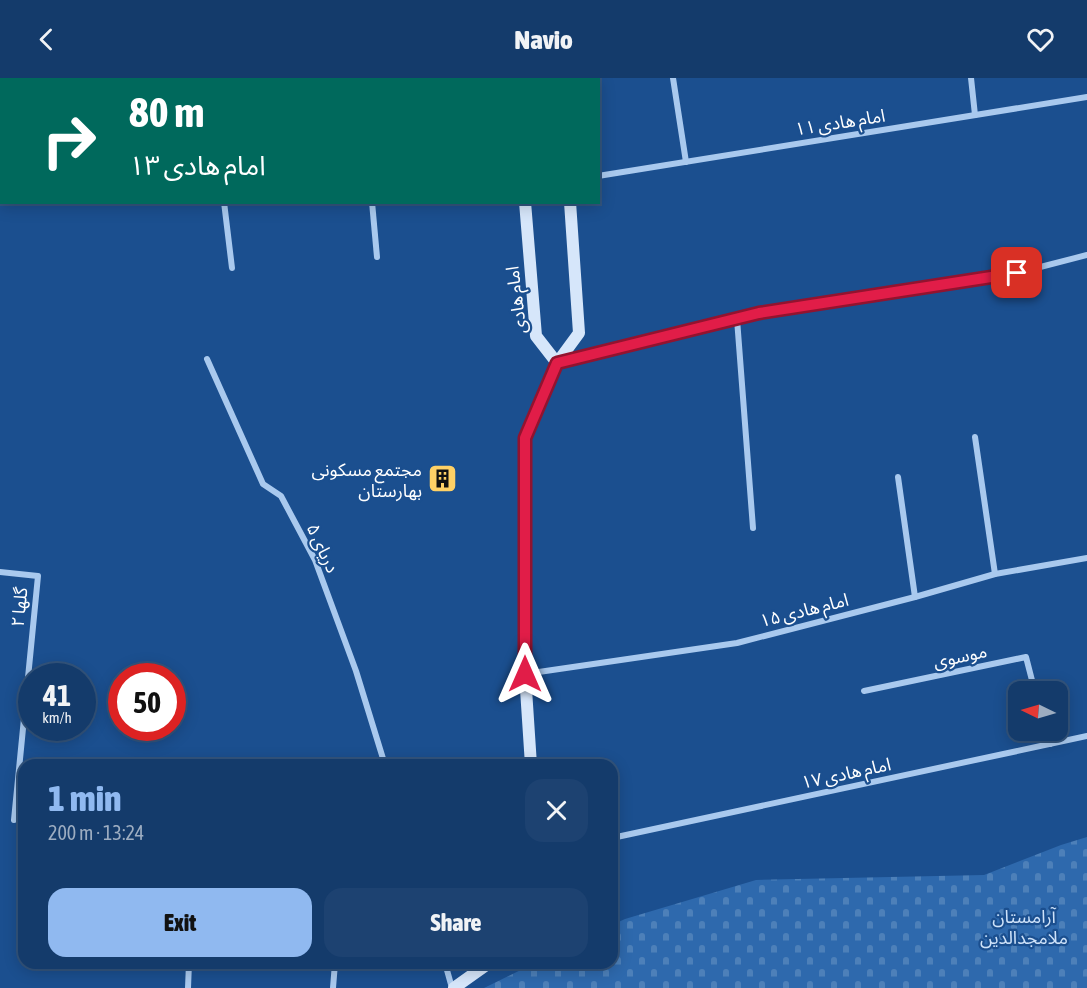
<!DOCTYPE html>
<html lang="en">
<head>
<meta charset="utf-8">
<style>
	body { margin:0; font-family:"Asap Condensed","Noto Sans Arabic",sans-serif; background:#1d4271; color:#f1f3f6; height:100vh; display:flex; flex-direction:column; font-size:22px; white-space:nowrap }
	* { box-sizing:border-box; margin:0 }
	p { font-size:20px; color:#9dadc1 }
	.icon { flex:none; width:33px; height:33px; fill:none; stroke:currentColor; stroke-width:2; stroke-linecap:round; stroke-linejoin:round }
	.map { position:relative; flex:1; overflow:hidden }
	.details { position:absolute; left:18px; top:681px; width:600px; height:210px; display:flex; flex-direction:column; background:#143b6b; border-radius:18px; box-shadow:0 3px 15px #0003,0 0 0 2px #33557e }
	.details>* { flex:none }
	.banner { position:absolute; left:0px; top:0px; width:600px; height:126px; box-shadow:0 3px 15px #0003,0 0 0 2px #33557e; background:#00695c; color:#fff; overflow:hidden }
	.needle { width:39px; rotate:275deg }
	.tools { position:absolute; left:1008px; top:603px; display:grid; gap:12px }
	.tools a { display:grid; place-items:center; width:60px; height:60px; border-radius:12px; background:#143b6b; box-shadow:0 3px 15px #0003,0 0 0 2px #33557e; font-size:30px }
	.speed { position:absolute; left:18px; top:585px; display:flex; gap:12px; font-size:30px; font-weight:700; text-align:center }
	.speed>* { display:grid; place-content:center; width:78px; height:78px; border-radius:50%; background:#143b6b; box-shadow:0 3px 15px #0003,0 0 0 2px #33557e; line-height:1 }
	.speed small { font-size:15px; font-weight:400 }
	.speed .limit { border:9px solid #d22; background:#fff; color:#111 }
	.pin { position:absolute; display:grid; place-items:center; width:51px; height:51px; color:#fff; margin:-26px; border-radius:12px; box-shadow:0 3px 9px #0006 }
	.me { position:absolute; width:66px; margin:-33px; rotate:0deg; stroke-linejoin:round; filter:drop-shadow(0 0 4px #0008) }
	.turn { display:flex; align-items:center; gap:21px; height:126px; padding:0 30px; font-size:27px }
	.turn .icon { width:78px; height:78px; stroke-width:2.5 }
	.turn b { display:block; font-size:42px; line-height:51px }
	.round { display:grid; place-items:center; flex:none; width:63px; height:63px; border-radius:18px; background:#1d4271 }
	.headline { display:flex; align-items:center; justify-content:space-between; height:102px; padding:0 30px }
	h1 { font-size:36px; font-weight:800; line-height:45px; color:#90b9f0 }
	.button { display:flex; gap:12px; margin-top:auto; padding:12px 30px }
	.button a { flex:1; height:69px; border-radius:18px; background:#90b9f0; color:#111; font-size:24px; font-weight:800; line-height:69px; text-align:center }
	.button a+a { background:#1d4271; color:#f1f3f6 }
	header { display:flex; justify-content:space-between; align-items:center; height:78px; padding:0 30px; background:#143b6b; font-size:27px; font-weight:800 }
	.map>svg:first-child { display:block }
	.cemetery { fill:url(#cemetery-stones) }
	.lines { fill:none; stroke-linecap:round; stroke-linejoin:round }
	.minor { stroke:#a9c9ee; stroke-width:6 }
	.secondary { stroke:#d6e6fa; stroke-width:12 }
	.route-casing { stroke:#92132f; stroke-width:15 }
	.route { stroke:#e11d48; stroke-width:10 }
	.labels { text-anchor:middle; dominant-baseline:central; stroke-width:4.5; stroke-linejoin:round; paint-order:stroke }
	.street-label { font-size:18px; fill:#fff; stroke:#1b4f8f }
	.poi-label { font-size:18px; fill:#fff; stroke:#1b4f8f; text-anchor:end }
	.park-label { font-size:18px; fill:#cfe3fa; stroke:#1b4f8f }
</style>
</head>
<body>
<header><svg class="icon" aria-label="back" viewBox="0 0 24 24"><path d="M15 5l-7 7 7 7"/></svg>Navio<svg class="icon" aria-label="heart" viewBox="0 0 24 24"><path d="M12 20l-8-8c-3-5 5-10 8-4 3-6 11-1 8 4z"/></svg></header>
<div class="map">
<svg width="1087" height="910" viewBox="0 0 1087 910">
	<defs>
		<pattern id="cemetery-stones" width="16" height="16" patternUnits="userSpaceOnUse" patternTransform="scale(1.5)"><rect width="16" height="16" fill="#2e69ad"/><path d="M2 7V4a2 2 0 0 1 4 0v3zM10 15v-3a2 2 0 0 1 4 0v3z" fill="#4d80b9"/></pattern>
	</defs>
	<rect width="100%" height="100%" fill="#1b4f8f"/>
	<polygon class="cemetery" points="1087,759 1087,910 484,910 535,885 612,885 612,847 625,841 756,802 984,797 1061,767"/>
	<g class="lines">
		<g class="minor">
			<polyline points="360,0 360,2"/>
			<polyline points="673,0 686,84"/>
			<polyline points="971,0 975,37"/>
			<polyline points="43,2 43,0"/>
			<polyline points="211,2 211,0"/>
			<polyline points="0,65 2,65"/>
			<polyline points="598,98 1087,19"/>
			<polyline points="224,124 232,190"/>
			<polyline points="372,124 377,179"/>
			<polyline points="737,241 753,450"/>
			<polyline points="207,281 263,406 281,418 315,482 356,593 385,687"/>
			<polyline points="558,285 759,235 1017,195 1087,177"/>
			<polyline points="975,359 995,496"/>
			<polyline points="898,399 915,519"/>
			<polyline points="0,494 38,498 14,742"/>
			<polyline points="525,596 737,565 915,519 995,496 1087,480"/>
			<polyline points="864,613 1026,579 1035,614"/>
			<polyline points="1046,652 1050,666"/>
			<polyline points="612,760 1087,658"/>
			<polyline points="445,885 452,910"/>
			<polyline points="188,910 189,885"/>
			<polyline points="333,910 335,885"/>
		</g>
		<g class="secondary">
			<polyline points="515,0 515,2"/>
			<polyline points="560,0 560,2"/>
			<polyline points="525,124 536,258 557,285"/>
			<polyline points="531,687 525,596 525,360 557,285 579,255 570,124"/>
			<polyline points="454,910 489,885"/>
		</g>
	</g>
	<g class="lines">
		<defs>
			<polyline id="route" points="525,596 525,360 557,285 759,235 1017,195"/>
		</defs>
		<use href="#route" class="route-casing"/>
		<use href="#route" class="route"/>
	</g>
	<defs>
		<symbol id="building-square" viewBox="-11 -11 22 22"><rect x="-9" y="-9" width="18" height="18" rx="4" fill="#ffd166" stroke="#1b4f8f"/><path d="M-4-6H4V6H1V3H-1V6H-4ZM-2.5-4.3h1.7v1.8h-1.7ZM.8-4.3h1.7v1.8H.8ZM-2.5-1h1.7V.8h-1.7ZM.8-1h1.7V.8H.8Z" fill="#111"/></symbol>
	</defs>
	<g fill-rule="evenodd">
		<use href="#building-square" x="426" y="384" width="33" height="33"/>
	</g>
	<g class="labels">
		<g class="street-label">
			<text transform="translate(840 44) rotate(-9)">امام هادی ١۱</text>
			<text transform="translate(516 222) rotate(-97)">امام هادی</text>
			<text transform="translate(323 470) rotate(65)">دریای ۵</text>
			<text transform="translate(19 529) rotate(-84)">گلها ۲</text>
			<text transform="translate(804 532) rotate(-14)">امام هادی ۱۵</text>
			<text transform="translate(960 578) rotate(-12)">موسوی</text>
			<text transform="translate(846 695) rotate(-12)">امام هادی ۱۷</text>
		</g>
		<g class="poi-label">
			<text x="422" y="391">مجتمع مسکونی<tspan x="422" dy="21">بهارستان</tspan></text>
		</g>
		<g class="park-label">
			<text x="1024" y="838">آرامستان<tspan x="1024" dy="21">ملامجدالدین</tspan></text>
		</g>
	</g>
</svg>
<div class="tools">
<a><svg class="needle" viewBox="-14 -14 28 28"><path d="M0-13l5 13h-10z" fill="#e53935"/><path d="M0 13l5-13h-10z" fill="#9dadc1"/></svg></a>
</div>
<div class="speed"><div>41<small>km/h</small></div><div class="limit">50</div></div>
<div class="pin" style="left:1017px;top:195px;background:#d93025"><svg class="icon" aria-label="arrive" viewBox="0 0 24 24"><path d="M6 21V4h12l-3 4 3 4H6"/></svg></div>
<svg class="me" style="left:525px;top:596px" viewBox="-20 -20 40 40"><path d="M0-17L14 15 0 8-14 15z" fill="#e11d48" stroke="#fff" stroke-width="4"/></svg>
<div class="banner">
<div class="turn"><svg class="icon" aria-label="right" viewBox="0 0 24 24"><path d="M7 20v-9h11M14 6l5 5-5 5"/></svg><div><b>80 m</b>امام هادی ١٣</div></div>
</div>
<section class="details">
<div class="headline"><div><h1>1 min</h1><p>200 m · 13:24</p></div><a class="round"><svg class="icon" aria-label="close" viewBox="0 0 24 24"><path d="M6 6l12 12M18 6L6 18"/></svg></a></div>
<div class="button"><a>Exit</a><a>Share</a></div>
</section>
</div>
</body>
</html>
